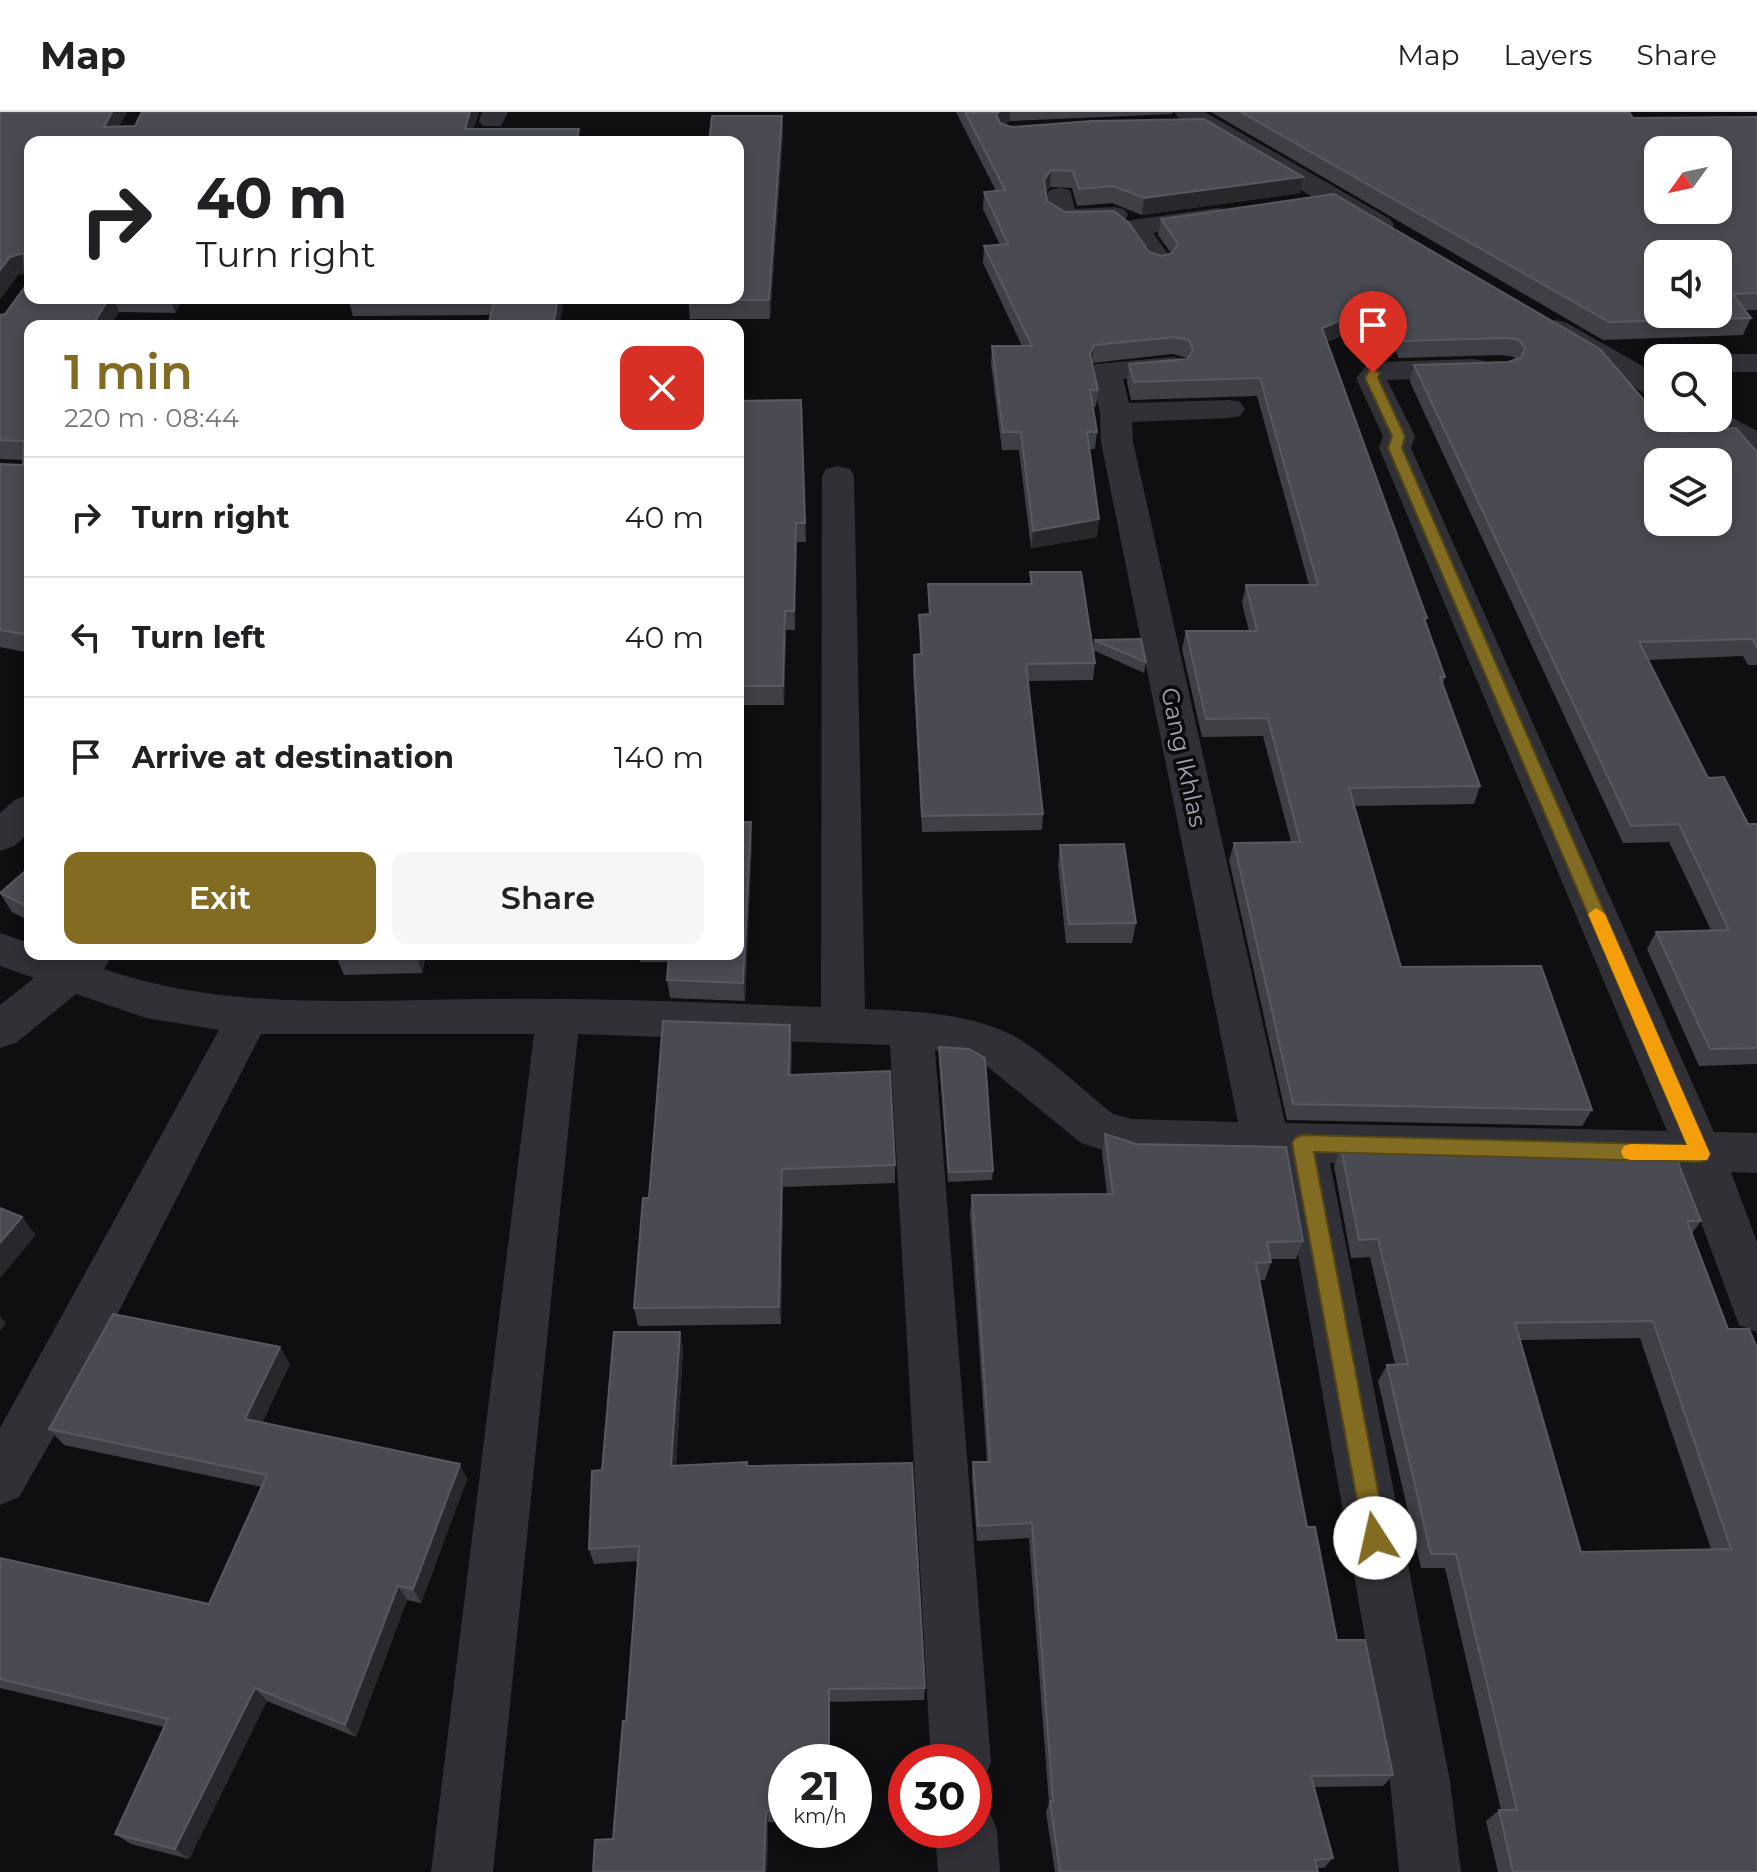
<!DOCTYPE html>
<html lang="en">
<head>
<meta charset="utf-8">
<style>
	body { margin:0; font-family:Montserrat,sans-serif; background:#f6f6f6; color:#202124; height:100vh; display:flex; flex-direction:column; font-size:30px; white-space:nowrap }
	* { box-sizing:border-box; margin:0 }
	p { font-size:26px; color:#757577 }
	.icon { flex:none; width:44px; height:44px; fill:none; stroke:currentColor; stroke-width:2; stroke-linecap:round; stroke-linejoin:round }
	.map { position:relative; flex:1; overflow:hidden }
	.panel { position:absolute; left:24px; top:208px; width:720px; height:640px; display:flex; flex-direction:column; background:#fff; border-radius:16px; box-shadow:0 4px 12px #0003 }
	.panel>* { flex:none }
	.top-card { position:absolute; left:24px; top:24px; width:720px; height:168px; border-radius:16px; box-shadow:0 4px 12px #0003; background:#fff; color:#202124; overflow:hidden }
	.needle { width:52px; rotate:237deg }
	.fabs { position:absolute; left:1644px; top:24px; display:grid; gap:16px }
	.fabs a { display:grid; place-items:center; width:88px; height:88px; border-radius:16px; background:#fff; box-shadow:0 4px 12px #0003; font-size:40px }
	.speed { position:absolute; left:768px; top:1632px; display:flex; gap:16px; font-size:40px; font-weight:700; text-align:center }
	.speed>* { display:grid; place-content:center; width:104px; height:104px; border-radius:50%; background:#fff; box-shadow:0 4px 12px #0003; line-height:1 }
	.speed small { font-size:20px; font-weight:400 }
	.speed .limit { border:12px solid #d22; background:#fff; color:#111 }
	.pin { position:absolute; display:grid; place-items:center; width:68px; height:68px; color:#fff; margin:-82px -34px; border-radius:50% 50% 50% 0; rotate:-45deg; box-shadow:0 0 8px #0007 }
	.pin .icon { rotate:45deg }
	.me { position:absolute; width:88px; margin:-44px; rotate:350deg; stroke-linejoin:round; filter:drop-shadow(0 0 6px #0008) }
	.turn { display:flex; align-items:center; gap:28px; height:168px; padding:0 40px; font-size:36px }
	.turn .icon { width:104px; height:104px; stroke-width:2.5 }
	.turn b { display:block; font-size:56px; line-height:68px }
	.round { display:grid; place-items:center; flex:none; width:84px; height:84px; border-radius:16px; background:#f6f6f6 }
	.head { display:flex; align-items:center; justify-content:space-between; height:136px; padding:0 40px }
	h1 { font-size:48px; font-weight:600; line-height:60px; color:#826c21 }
	.button { display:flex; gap:16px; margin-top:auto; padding:16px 40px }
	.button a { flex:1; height:92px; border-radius:16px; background:#826c21; color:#fff; font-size:32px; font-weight:600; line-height:92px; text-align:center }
	.button a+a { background:#f6f6f6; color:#202124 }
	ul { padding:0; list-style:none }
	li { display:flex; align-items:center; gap:24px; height:120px; padding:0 40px; border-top:2px solid #e0e0e0 }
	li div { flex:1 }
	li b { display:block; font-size:30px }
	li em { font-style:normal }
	header { display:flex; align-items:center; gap:48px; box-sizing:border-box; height:112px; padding:0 40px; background:#fff; border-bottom:2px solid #e0e0e0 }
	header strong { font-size:38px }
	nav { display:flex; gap:44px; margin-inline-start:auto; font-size:28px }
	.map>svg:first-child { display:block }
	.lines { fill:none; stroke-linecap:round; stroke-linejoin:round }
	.minor { fill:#303036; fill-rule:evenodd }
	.wall { fill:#3f4046; fill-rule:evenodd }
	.shaded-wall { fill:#28282c }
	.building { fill:#4a4b52; stroke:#575961; stroke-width:2; fill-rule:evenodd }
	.route { fill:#826c21; stroke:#544615; stroke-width:2 }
	.slow { fill:#f59e0b }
	.labels { text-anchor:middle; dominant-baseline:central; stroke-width:7; stroke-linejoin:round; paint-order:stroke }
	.street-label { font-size:24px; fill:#9fa3b2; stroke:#0a0a0b }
</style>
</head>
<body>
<header>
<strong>Map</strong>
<nav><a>Map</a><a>Layers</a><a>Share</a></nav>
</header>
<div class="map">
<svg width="1757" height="1760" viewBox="0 0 1757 1760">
	<rect width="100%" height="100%" fill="#0f0f11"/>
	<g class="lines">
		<g class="minor">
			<polygon points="482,0 508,0 501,14 483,14 479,9"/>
			<polygon points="1174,0 1205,0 1390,107 1394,113 1390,119 1380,121 1370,119 1178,5"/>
			<path d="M1060 76 1070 78 1075 97 1114 95 1124 97 1128 103 1124 109C1104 114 1062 122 1048 103L1046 84 1050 78Z"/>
			<polygon points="1218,96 1228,98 1232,104 1228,110 1153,121 1173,149 1169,155 1159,158 1149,155 1122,118 1128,109 1138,107"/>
			<polygon points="1556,208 1567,211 1658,263 1658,285 1647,283 1545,223 1541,217 1545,211"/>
			<polygon points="1718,242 1757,242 1757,260 1718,260 1718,246 1706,246"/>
			<path d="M1173 245 1184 247 1188 254 1184 261 1123 267 1129 291 1229 288 1240 290 1245 297 1240 304 1229 306 1132 310 1133 330 1285 1011 1667 1019 1379 336 1383 324 1356 266 1368 252 1379 250 1474 247 1485 249 1489 256 1485 263 1474 265 1387 268 1415 324 1411 336 1714 1020 1757 1021V1061L1731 1060 1757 1130V1220L1739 1213 1682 1059 1330 1051 1450 1669 1461 1760H1399L1390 1669 1282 1050 1132 1047 1081 1031 982 950 969 944 935 938 991 1650 982 1671 974 1675V1650H931L890 933 578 922 493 1760H431L534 922H261L62 1310 19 1385 0 1393V1316L219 918 146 906 76 882 16 931 0 936V893L34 866 0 854V821L30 831V842H105L109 849 104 857C231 901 368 887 500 887 607 886 714 891 821 895L822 364 826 357 838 354 850 357 854 364 865 897C913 899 966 901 1010 922 1040 937 1085 980 1113 1002L1132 1007 1238 1010 1101 330 1100 301 1091 259 1095 252Z"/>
			<polygon points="1718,298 1757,319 1757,342 1746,339 1700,313 1695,306 1718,306"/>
			<polygon points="30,683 30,720 14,734 0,739 0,701 16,687"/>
			<polygon points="974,1690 988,1696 997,1718 1000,1760 938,1760 935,1718 974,1718"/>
		</g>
	</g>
	<g class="wall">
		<polygon points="0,0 127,0 119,14 135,14 142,0 479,0 473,17 30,30 30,186 184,186 175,201 119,200 30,214 30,541 0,535 0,352 23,353 23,348 0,347 0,203 5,202 28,171 25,161 18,163 0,187"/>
		<polygon points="956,0 1173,0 1172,2 1010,9 1004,12 1300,81 1142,103 1112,91 1077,94 1072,76 1050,75 1046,80 1047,89 1065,100 1149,140 1162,144 1171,141 1158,123 1161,107 1334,82 1672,321 1757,340 1757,553 1748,553 1743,544 1647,548 1708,666 1748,712 1757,712 1757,952 1699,954 1647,837 1656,820 1711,818 1669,730 1623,731 1410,270 1414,253 1508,250 1515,248 1514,245 1502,243 1399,246 1381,208 1326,230 1427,506 1425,511 1445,565 1443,572 1480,674 1474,692 1354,694 1401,855 1592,998 1582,1014 1287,1008 1229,748 1234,731 1291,730 1263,624 1202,625 1182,537 1186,519 1249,519 1242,491 1246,473 1309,473 1257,284 1131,288 1127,270 1129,252 1187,247 1187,246 1173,242 1092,251 1098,278 1096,295 1093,295 1097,320 1095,337 1089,337 1097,425 1031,436 1019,338 1002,338 991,251 992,234 1022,234 983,151 984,134 1000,133 983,97 984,80 996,79"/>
		<polygon points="1211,0 1629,0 1633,6 1757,5 1757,198 1745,198 1751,206 1743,223 1603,228"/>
		<polygon points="782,4 783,22 770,207 690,207 688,186"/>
		<polygon points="348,186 565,186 491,203 353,204"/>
		<polygon points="801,288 806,430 797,430 795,518 786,518 784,593 738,593 738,289"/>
		<polygon points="1030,460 1093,537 1094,528 1146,550 1144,561 1093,538 1095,551 1093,568 1028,569 1043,702 1042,718 922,720 913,559 914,543 920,543 919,503 929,502 928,472 1030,472"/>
		<polygon points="752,729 745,889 670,886 667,868 668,850 640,850 639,844 586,845 586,842 738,842"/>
		<polygon points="1060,733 1136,811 1132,831 1066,831 1058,753"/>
		<polygon points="30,755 30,809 12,800 0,781"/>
		<polygon points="331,842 426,842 422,861 344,863 336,844"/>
		<polygon points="790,913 792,933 791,963 895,1053 895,1071 783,1075 781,1212 638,1214 634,1196 649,1086"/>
		<polygon points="939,935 993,1059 992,1068 948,1070 939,945"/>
		<polygon points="1105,1022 1303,1129 1296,1147 1271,1147 1271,1150 1265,1168 1259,1168 1307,1415 1337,1528 1393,1663 1383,1674 1314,1675 1333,1746 1324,1756 1317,1756 1318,1760 1055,1760 1046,1700 1049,1691 1029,1426 977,1429 972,1365 973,1350 987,1350 970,1101 972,1083 1107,1082 1102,1041"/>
		<path d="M1341 1036 1701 1109 1692 1121 1728 1217 1757 1760H1498L1486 1709 1499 1698H1501L1445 1456H1421L1378 1269 1387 1253 1395 1252 1370 1145 1351 1146 1334 1054ZM1640 1226 1711 1437 1581 1440 1520 1228Z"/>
		<polygon points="680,1220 683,1237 676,1354 748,1354 925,1576 924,1588 830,1590 830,1650 786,1650 786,1710 768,1710 767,1760 593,1760 613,1727 626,1609 638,1449 594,1452 589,1437 602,1358"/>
		<polygon points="290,1252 262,1311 467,1367 421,1491 407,1488 356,1625 267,1589 189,1747 131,1732 115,1722 164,1615 0,1576 0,1446 209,1492 262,1375 64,1333 49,1317"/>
	</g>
	<g class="shaded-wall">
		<polygon points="112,0 127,0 111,30 104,15"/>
		<polygon points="470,0 479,0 469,30 465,17"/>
		<polygon points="999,0 1010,0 1010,9 995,18 996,2"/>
		<polygon points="782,4 783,22 770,207 769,188"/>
		<polygon points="579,17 581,30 576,30"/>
		<polygon points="1051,58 1050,75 1043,84 1044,68"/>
		<polygon points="1303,65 1300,81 1142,103 1144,86"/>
		<polygon points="24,141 30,160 18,163 0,187 0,158 10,145"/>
		<polygon points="109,186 113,186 119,200 110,214 92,214"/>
		<polygon points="170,186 184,186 175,201"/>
		<polygon points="558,186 565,186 559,214 553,214"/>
		<polygon points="1385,190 1381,208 1318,233 1322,216"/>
		<polygon points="1094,233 1092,251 1088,260 1090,242"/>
		<polygon points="1099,407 1097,425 1031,436 1033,419"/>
		<polygon points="796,411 797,430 795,518 794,499"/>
		<polygon points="785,499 786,518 784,593 783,574"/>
		<polygon points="751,710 752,729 745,889 743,871"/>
		<polygon points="416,842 426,842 422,861"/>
		<polygon points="790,913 792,933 791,982 789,963"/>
		<polygon points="782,1057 783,1075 781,1212 779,1195"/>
		<polygon points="22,1105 36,1123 0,1166 0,1131"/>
		<polygon points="0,1204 6,1211 0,1219"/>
		<polygon points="680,1220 683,1237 675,1370 671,1354"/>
		<polygon points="280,1235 290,1252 256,1323 245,1307"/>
		<polygon points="460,1352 467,1367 421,1491 413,1477"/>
		<polygon points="398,1474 407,1488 356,1625 345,1613"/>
		<polygon points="255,1576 267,1589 189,1747 175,1737"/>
		<polygon points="829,1577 830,1590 830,1650 829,1650"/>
		<polygon points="766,1699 768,1710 767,1760 764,1760"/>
	</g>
	<g class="building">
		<polygon points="0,0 112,0 104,15 135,14 142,0 470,0 465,17 579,17 576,30 30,30 30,186 109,186 92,214 30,214 30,523 0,518 0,352 23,353 24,329 0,328 0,203 5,202 29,169 25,164 24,141 10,145 0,158"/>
		<path d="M965 0H999L996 2 1000 11 1011 15 1092 9 1204 7 1303 65 1144 86 1114 74 1079 77 1073 59 1051 58 1044 68 1047 89 1065 100 1114 99 1129 111 1149 140 1162 144 1172 141 1178 132 1161 107 1334 82 1600 237 1672 321 1736 316 1757 340V535L1752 527 1639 530 1708 666 1724 665 1748 712H1757V936L1710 937 1656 820 1729 818 1679 712 1631 714 1414 253 1508 250 1521 246 1525 236 1519 228 1507 226 1403 229 1385 190 1322 216 1427 506H1424L1445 565H1440L1480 674 1349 676 1401 855 1541 854 1592 998 1293 992 1234 731 1300 730 1268 606 1206 607 1186 519H1257L1246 473H1318L1260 266 1134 270 1129 252 1187 247 1193 238 1189 228 1175 225 1094 233 1090 242 1098 278H1090L1097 320H1087L1099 407 1033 419 1021 320H1003L992 234H1032L984 134 1008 132 984 80 1005 78ZM1658 350H1718V410H1658Z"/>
		<path d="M1241 0H1629L1633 6 1757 5V181L1733 182 1751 206 1609 210ZM1658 38H1718V98H1658ZM1658 142H1718V202H1658Z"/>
		<polygon points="712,4 782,4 769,188 688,188 688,186 738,186 738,30 709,30"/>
		<polygon points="495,186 558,186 553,214 488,214"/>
		<polygon points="801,288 805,411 796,411 794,499 785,499 783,574 738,574 738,289"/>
		<polygon points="1030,460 1081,460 1095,551 1026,552 1043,702 922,704 914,543 922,542 919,503 930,502 928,472 1032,472"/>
		<polygon points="1141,527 1146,550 1094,528"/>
		<polygon points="738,710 751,710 743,871 667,868 669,842 738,842"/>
		<polygon points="1124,732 1136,811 1069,812 1060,733"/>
		<polygon points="30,755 30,796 0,781"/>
		<polygon points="337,842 416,842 336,845"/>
		<polygon points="663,909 790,913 789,963 890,959 895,1053 782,1057 779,1195 634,1196 643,1086 649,1086"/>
		<polygon points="939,935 969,937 985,946 993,1059 949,1060"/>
		<polygon points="1105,1022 1136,1032 1286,1035 1303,1129 1267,1130 1271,1150 1256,1151 1307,1415 1315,1415 1337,1528 1365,1528 1393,1663 1311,1664 1333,1746 1315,1748 1318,1760 1060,1760 1050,1689 1053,1689 1032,1411 978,1414 973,1350 990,1350 972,1083 1113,1082"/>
		<path d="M1341 1036 1675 1043 1701 1109H1687L1728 1217H1749L1757 1236V1760H1513L1499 1698H1517L1456 1442H1431L1387 1253 1408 1252 1378 1127 1359 1128ZM1653 1209 1731 1437 1581 1440 1515 1211Z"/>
		<polygon points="0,1096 22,1105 0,1131"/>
		<polygon points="113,1202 280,1235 245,1307 460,1352 413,1477 398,1474 345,1613 255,1576 175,1737 115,1722 168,1607 0,1567 0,1446 209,1492 267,1363 49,1317"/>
		<polygon points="614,1220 680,1220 671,1354 747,1350 747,1354 912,1351 925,1576 829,1577 829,1650 786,1650 786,1699 766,1699 764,1760 593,1760 595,1728 613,1727 623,1609 626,1609 639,1434 589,1437 592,1359 602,1358"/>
	</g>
	<polygon class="route" points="1373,258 1380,261 1378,266 1405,324 1402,336 1710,1042 1707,1048 1700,1050 1314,1040 1387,1426 1383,1434 1375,1437 1367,1434 1364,1426 1292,1031 1295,1026 1302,1023 1687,1033 1388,336 1392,324 1365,266 1369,259"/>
	<polygon class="slow" points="1596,796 1605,802 1710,1042 1707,1048 1631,1048 1624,1046 1621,1040 1624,1034 1631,1032 1687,1033 1588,802"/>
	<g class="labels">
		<g class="street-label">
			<text transform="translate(1184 645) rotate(78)">Gang Ikhlas</text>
		</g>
	</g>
</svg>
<div class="fabs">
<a><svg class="needle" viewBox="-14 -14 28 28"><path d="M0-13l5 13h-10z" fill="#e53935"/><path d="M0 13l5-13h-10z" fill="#757577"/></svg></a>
<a><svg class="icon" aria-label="sound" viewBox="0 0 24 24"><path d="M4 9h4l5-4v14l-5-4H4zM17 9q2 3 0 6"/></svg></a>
<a><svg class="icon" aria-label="search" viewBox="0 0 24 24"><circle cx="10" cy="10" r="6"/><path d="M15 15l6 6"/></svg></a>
<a><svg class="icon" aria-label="layers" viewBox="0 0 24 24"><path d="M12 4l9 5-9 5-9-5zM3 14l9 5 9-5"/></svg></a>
</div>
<div class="speed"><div>21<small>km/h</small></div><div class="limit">30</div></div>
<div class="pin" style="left:1373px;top:261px;background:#d93025"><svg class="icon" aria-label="arrive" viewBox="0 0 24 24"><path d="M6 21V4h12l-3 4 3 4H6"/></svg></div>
<svg class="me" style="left:1375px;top:1426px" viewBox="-20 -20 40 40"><circle r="19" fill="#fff"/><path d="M0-13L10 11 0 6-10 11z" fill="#826c21"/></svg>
<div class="top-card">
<div class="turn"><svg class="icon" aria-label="right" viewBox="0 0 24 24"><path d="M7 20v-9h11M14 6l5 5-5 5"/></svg><div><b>40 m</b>Turn right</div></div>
</div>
<section class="panel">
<div class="head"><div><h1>1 min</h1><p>220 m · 08:44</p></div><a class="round" style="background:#d93025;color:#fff"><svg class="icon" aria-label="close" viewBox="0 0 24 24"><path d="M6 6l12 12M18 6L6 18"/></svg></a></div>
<ul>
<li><svg class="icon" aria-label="right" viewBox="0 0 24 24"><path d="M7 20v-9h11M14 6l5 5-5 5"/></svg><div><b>Turn right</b></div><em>40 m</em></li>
<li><svg class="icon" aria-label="left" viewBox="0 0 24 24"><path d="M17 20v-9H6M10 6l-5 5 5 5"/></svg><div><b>Turn left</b></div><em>40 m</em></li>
<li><svg class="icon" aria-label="arrive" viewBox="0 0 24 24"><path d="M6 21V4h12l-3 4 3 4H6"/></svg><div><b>Arrive at destination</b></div><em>140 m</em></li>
</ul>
<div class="button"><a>Exit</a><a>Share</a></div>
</section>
</div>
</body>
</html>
